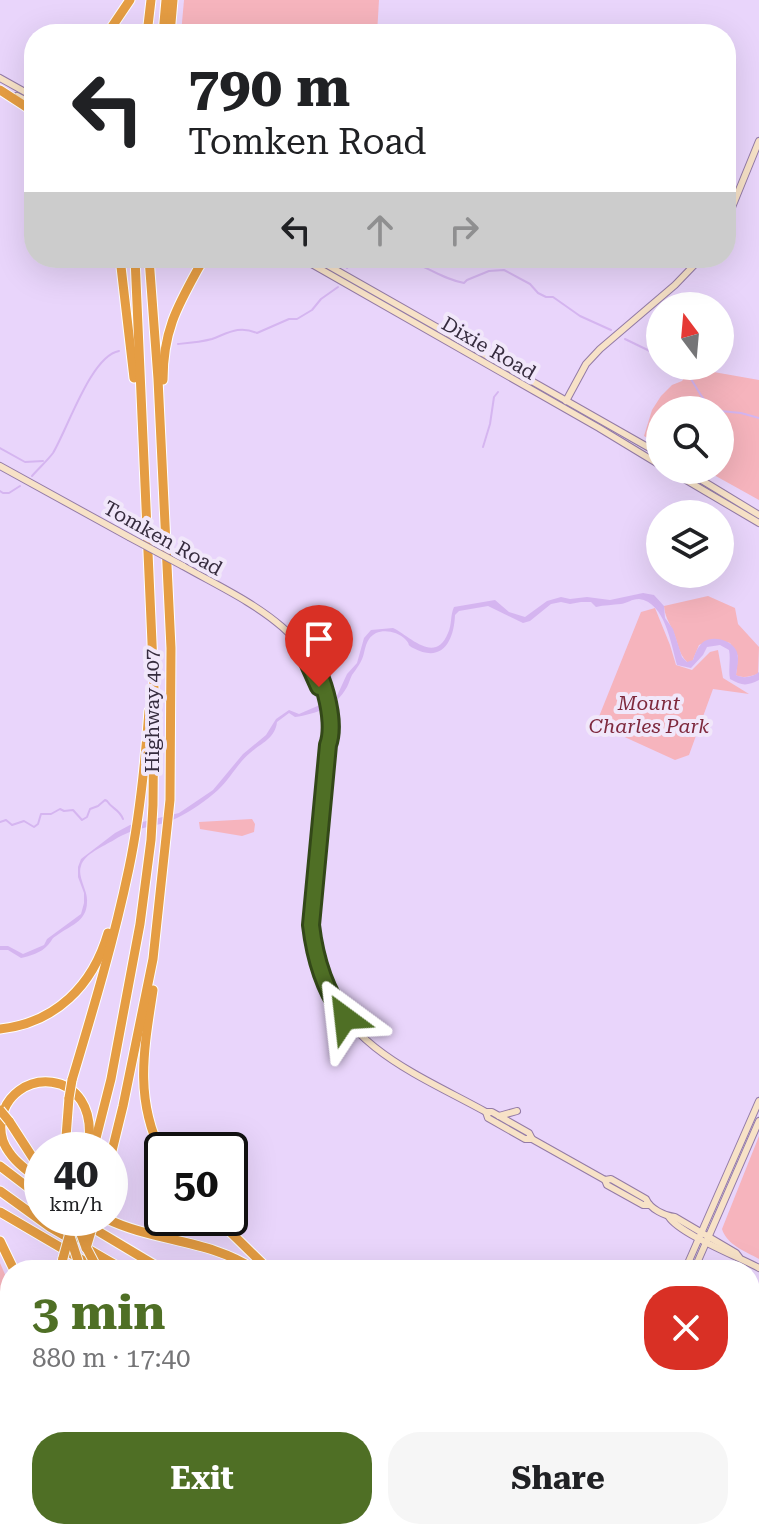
<!DOCTYPE html>
<html lang="en">
<head>
<meta charset="utf-8">
<style>
	body { margin:0; font-family:"Roboto Serif",serif; background:#f6f6f6; color:#202124; height:100vh; display:flex; flex-direction:column; font-size:30px; white-space:nowrap }
	* { box-sizing:border-box; margin:0 }
	p { font-size:26px; color:#757577 }
	.icon { flex:none; width:44px; height:44px; fill:none; stroke:currentColor; stroke-width:2; stroke-linecap:round; stroke-linejoin:round }
	.map { position:relative; flex:1; overflow:hidden }
	.details { position:absolute; left:0px; top:1260px; width:760px; height:280px; display:flex; flex-direction:column; background:#fff; border-radius:32px 32px 0 0; box-shadow:0 8px 32px #0002 }
	.details>* { flex:none }
	.banner { position:absolute; left:24px; top:24px; width:712px; height:244px; border-radius:32px; box-shadow:0 8px 32px #0002; background:#fff; color:#202124; overflow:hidden }
	.needle { width:52px; rotate:344deg }
	.buttons { position:absolute; left:646px; top:292px; display:grid; gap:16px }
	.buttons a { display:grid; place-items:center; width:88px; height:88px; border-radius:50%; background:#fff; box-shadow:0 8px 32px #0002; font-size:40px }
	.speed { position:absolute; left:24px; top:1132px; display:flex; gap:16px; font-size:40px; font-weight:700; text-align:center }
	.speed>* { display:grid; place-content:center; width:104px; height:104px; border-radius:50%; background:#fff; box-shadow:0 8px 32px #0002; line-height:1 }
	.speed small { font-size:20px; font-weight:400 }
	.speed .limit { border:4px solid #111; border-radius:12px; background:#fff; color:#111 }
	.pin { position:absolute; display:grid; place-items:center; width:68px; height:68px; color:#fff; margin:-82px -34px; border-radius:50% 50% 50% 0; rotate:-45deg; box-shadow:0 0 8px #0007 }
	.pin .icon { rotate:45deg }
	.me { position:absolute; width:88px; margin:-44px; rotate:330deg; stroke-linejoin:round; filter:drop-shadow(0 0 6px #0008) }
	.turn { display:flex; align-items:center; gap:28px; height:168px; padding:0 32px; font-size:36px }
	.turn .icon { width:104px; height:104px; stroke-width:2.5 }
	.turn b { display:block; font-size:56px; line-height:68px }
	.lanes { display:flex; align-items:center; height:76px; padding:0 32px; background:#0003; justify-content:center; gap:40px; direction:ltr }
	.lanes .off { opacity:.35 }
	.round { display:grid; place-items:center; flex:none; width:84px; height:84px; border-radius:32px; background:#f6f6f6 }
	.overview { display:flex; align-items:center; justify-content:space-between; height:136px; padding:0 32px }
	h1 { font-size:48px; font-weight:700; line-height:60px; color:#4f6f25 }
	.cta { display:flex; gap:16px; margin-top:auto; padding:16px 32px }
	.cta a { flex:1; height:92px; border-radius:32px; background:#4f6f25; color:#fff; font-size:32px; font-weight:700; line-height:92px; text-align:center }
	.cta a+a { background:#f6f6f6; color:#202124 }
	.map>svg:first-child { display:block }
	.green { fill:#f6b4bd }
	.water { fill:#d5b5f0 }
	.lines { fill:none; stroke-linecap:round; stroke-linejoin:round }
	.stream { stroke:#d5b5f0; stroke-width:2 }
	.secondary-casing { stroke:#937ba6; stroke-width:8 }
	.highway-casing { stroke:#fff; stroke-width:11 }
	.secondary { stroke:#f7e2c7; stroke-width:6 }
	.highway { stroke:#e59d43; stroke-width:9 }
	.secondary-bridge-casing { stroke:#937ba6; stroke-width:8; stroke-linecap:butt }
	.highway-bridge-casing { stroke:#fff; stroke-width:11; stroke-linecap:butt }
	.secondary-bridge { stroke:#f7e2c7; stroke-width:6 }
	.highway-bridge { stroke:#e59d43; stroke-width:9 }
	.route-casing { stroke:#334818; stroke-width:20 }
	.route { stroke:#4f6f25; stroke-width:14 }
	.labels { text-anchor:middle; dominant-baseline:central; stroke-width:8; stroke-linejoin:round; paint-order:stroke }
	.street-label { font-size:20px; fill:#362c3e; stroke:#f1e7fa }
	.park-label { font-size:20px; font-style:italic; fill:#7e293d; stroke:#f1e7fa }
</style>
</head>
<body>
<div class="map">
<svg width="759" height="1540" viewBox="0 0 759 1540">
	<rect width="100%" height="100%" fill="#e9d5fb"/>
	<g class="green">
		<polygon points="184,0 379,0 377,34 181,34"/>
		<polygon points="691,368 759,380 759,500 705,470 720,470 720,410 660,410 660,445 644,436 652,410 661,396 672,385 682,381"/>
		<path d="M708 596 735 608 738 624 759 647 758 674C751 676 742 679 736 675L738 656 730 643 715 639 699 645 692 662H687C678 653 678 642 673 631 669 622 665 617 664 606Z"/>
		<polygon points="655,608 670,645 676,665 692,670 710,652 718,650 723,678 749,694 713,689 689,755 675,760 596,724 641,612"/>
		<polygon points="252,819 255,824 254,832 242,836 200,829 199,822"/>
		<path d="M759 1136V1259C745 1251 727 1245 722 1229Z"/>
		<polygon points="0,1263 10,1286 10,1392 0,1420"/>
	</g>
	<path class="water" d="M643 593 654 595 664 606 665 618 673 629 682 657 687 662 693 660C695 654 697 648 702 643 711 635 730 639 736 650 740 657 737 667 736 675 743 679 753 677 759 672V680C747 686 742 686 730 679 728 669 731 660 729 650L720 645 707 647 703 655 691 668 677 665C671 644 665 602 639 599 631 599 628 603 621 604 613 605 604 605 596 607L591 602H581L570 604 561 602 551 604 530 621 523 623 488 606 459 611 455 615C454 640 443 664 413 648 405 643 412 646 405 639 398 632 385 629 376 633 367 638 366 645 364 653 362 662 357 668 352 675 350 679 349 683 347 687 336 707 316 714 295 717L289 713 277 722C275 739 261 743 250 753 237 764 230 779 218 790 206 801 191 811 177 818 156 828 135 826 114 840 104 846 84 854 81 866 77 877 88 890 87 902 87 922 69 926 56 936 51 939 52 941 48 945 41 953 30 956 21 958L8 950H0V946H8L23 954 44 945 47 939 81 914 84 903V893L78 877V867L81 859 115 833 130 825 179 813 213 790 243 754 266 735 276 719 289 710 299 714 336 698 347 674 357 663 364 638 371 630 393 628C410 636 435 665 448 633 452 625 450 616 454 607L495 600 509 612 525 617 547 601 561 597 570 599 587 597 610 600Z"/>
	<g class="lines">
		<g class="stream">
			<path d="M405 258C411 265 416 264 424 267 438 274 449 280 464 283L467 280 489 271 504 270 530 284 538 293 546 297H553L580 316 611 330"/>
			<polyline points="347,268 353,262 368,258"/>
			<polyline points="625,339 660,356"/>
			<path d="M178 344C189 343 201 342 212 339 228 333 239 325 257 333L289 319H297L312 310 321 299 338 287"/>
			<path d="M680 366C696 379 698 402 718 410"/>
			<polyline points="720,411 741,413 759,418"/>
			<polyline points="483,447 490,424 494,397 498,392"/>
			<polyline points="0,448 25,462 43,461"/>
			<path d="M32 476C39 468 47 461 53 453 68 428 91 356 119 351"/>
			<polyline points="0,491 3,493 9,493 20,486"/>
			<path d="M0 822 6 820 12 825 24 821 34 827 38 824 41 814H51L60 809 64 811 73 810 82 820 87 817 90 809 98 806 105 800 107 801C112 809 119 809 123 819"/>
			<polyline points="750,1426 759,1430"/>
		</g>
		<defs>
			<g id="secondary">
				<polyline points="0,78 34,97"/>
				<polyline points="17,96 34,105"/>
				<polyline points="726,222 759,141"/>
				<polyline points="301,258 599,428 660,465"/>
				<polyline points="315,258 660,454"/>
				<polyline points="566,401 586,364 600,349 675,285 701,258"/>
				<polyline points="0,466 129,537"/>
				<polyline points="669,470 759,523"/>
				<polyline points="685,470 759,515"/>
				<path d="M183 566C243 600 312 627 327 702 330 715 333 733 328 745L311 925C313 941 315 957 320 973 347 1049 421 1076 486 1112H492L529 1133 532 1139 605 1180 611 1179 646 1199C650 1209 665 1216 675 1217L736 1253 739 1257"/>
				<polyline points="311,668 320,691"/>
				<polyline points="486,1112 488,1118 525,1139 532,1139"/>
				<polyline points="499,1116 517,1111"/>
				<polyline points="605,1180 607,1185 643,1205 649,1205"/>
				<path d="M669 1217C680 1234 739 1257 759 1268"/>
				<polyline points="685,1270 759,1101"/>
				<polyline points="694,1270 759,1121"/>
			</g>
			<g id="highway">
				<polyline points="107,34 130,0"/>
				<polyline points="147,34 151,0"/>
				<polyline points="163,34 166,0"/>
				<polyline points="170,34 173,0"/>
				<polyline points="0,90 34,112"/>
				<polyline points="120,258 134,378"/>
				<path d="M163 380C163 327 180 302 204 258"/>
				<path d="M153 990C144 1049 134 1098 162 1154"/>
				<path d="M0 1029C56 1023 93 985 108 933"/>
				<path d="M72 1080C93 1010 114 940 129 868 140 816 145 764 149 711"/>
				<polyline points="9,1121 42,1172"/>
				<polyline points="65,1150 69,1098"/>
				<polyline points="93,1150 111,1079 140,924 151,840 153,805 154,688 135,258"/>
				<polyline points="110,1159 123,1106 153,959 170,800 171,648 158,379 149,258"/>
				<polyline points="0,1166 42,1198"/>
				<path d="M42 1181C30 1173 17 1164 9 1152 3 1144 0 1133 1 1123 7 1065 102 1064 88 1148"/>
				<polyline points="0,1191 50,1227 74,1241"/>
				<polyline points="0,1212 99,1270"/>
				<polyline points="76,1218 163,1270"/>
				<path d="M105 1218C153 1242 210 1239 255 1270"/>
				<polyline points="216,1218 269,1270"/>
				<polyline points="0,1241 14,1270"/>
				<polyline points="86,1248 124,1270"/>
				<polyline points="60,1270 63,1258"/>
				<polyline points="1,1447 0,1438 10,1405"/>
				<polyline points="0,1501 10,1474"/>
				<polyline points="454,1530 460,1540"/>
				<polyline points="526,1530 562,1540"/>
				<polyline points="580,1530 598,1540"/>
				<polyline points="616,1530 634,1540"/>
				<polyline points="680,1530 685,1540"/>
				<polyline points="10,1540 16,1530"/>
				<polyline points="491,1540 501,1531 506,1530"/>
			</g>
		</defs>
		<use href="#secondary" class="secondary-casing"/>
		<use href="#highway" class="highway-casing"/>
		<use href="#secondary" class="secondary"/>
		<use href="#highway" class="highway"/>
		<defs>
			<g id="secondary-bridge">
				<polyline points="129,537 183,566"/>
				<polyline points="561,1540 564,1530"/>
			</g>
			<g id="highway-bridge">
				<polyline points="69,1098 72,1080"/>
				<polyline points="0,1110 9,1121"/>
				<polyline points="64,1218 81,1270"/>
				<polyline points="75,1218 85,1245 98,1270"/>
				<polyline points="86,1248 95,1218"/>
				<polyline points="63,1258 70,1233"/>
				<polyline points="548,1540 555,1530"/>
			</g>
		</defs>
		<use href="#secondary-bridge" class="secondary-bridge-casing"/>
		<use href="#highway-bridge" class="highway-bridge-casing"/>
		<use href="#secondary-bridge" class="secondary-bridge"/>
		<use href="#highway-bridge" class="highway-bridge"/>
	</g>
	<g class="lines">
		<defs>
			<path id="route" d="M319 687 302 649C322 665 337 721 328 745L311 925C315 959 324 990 345 1018"/>
		</defs>
		<use href="#route" class="route-casing"/>
		<use href="#route" class="route"/>
	</g>
	<g class="labels">
		<g class="street-label">
			<text transform="translate(489 348) rotate(30)">Dixie Road</text>
			<text transform="translate(163 538) rotate(29)">Tomken Road</text>
			<text transform="translate(152 711) rotate(-90)">Highway 407</text>
		</g>
		<g class="park-label">
			<text x="649" y="703">Mount<tspan x="649" dy="23">Charles Park</tspan></text>
		</g>
	</g>
</svg>
<div class="buttons">
<a><svg class="needle" viewBox="-14 -14 28 28"><path d="M0-13l5 13h-10z" fill="#e53935"/><path d="M0 13l5-13h-10z" fill="#757577"/></svg></a>
<a><svg class="icon" aria-label="search" viewBox="0 0 24 24"><circle cx="10" cy="10" r="6"/><path d="M15 15l6 6"/></svg></a>
<a><svg class="icon" aria-label="layers" viewBox="0 0 24 24"><path d="M12 4l9 5-9 5-9-5zM3 14l9 5 9-5"/></svg></a>
</div>
<div class="speed"><div>40<small>km/h</small></div><div class="limit">50</div></div>
<div class="pin" style="left:319px;top:687px;background:#d93025"><svg class="icon" aria-label="arrive" viewBox="0 0 24 24"><path d="M6 21V4h12l-3 4 3 4H6"/></svg></div>
<svg class="me" style="left:345px;top:1018px" viewBox="-20 -20 40 40"><path d="M0-17L14 15 0 8-14 15z" fill="#4f6f25" stroke="#fff" stroke-width="4"/></svg>
<div class="banner">
<div class="turn"><svg class="icon" aria-label="left" viewBox="0 0 24 24"><path d="M17 20v-9H6M10 6l-5 5 5 5"/></svg><div><b>790 m</b>Tomken Road</div></div>
<div class="lanes"><svg class="icon" aria-label="left" viewBox="0 0 24 24"><path d="M17 20v-9H6M10 6l-5 5 5 5"/></svg><svg class="icon off" aria-label="ahead" viewBox="0 0 24 24"><path d="M12 20V5M6 11l6-6 6 6"/></svg><svg class="icon off" aria-label="right" viewBox="0 0 24 24"><path d="M7 20v-9h11M14 6l5 5-5 5"/></svg></div>
</div>
<section class="details">
<div class="overview"><div><h1>3 min</h1><p>880 m · 17:40</p></div><a class="round" style="background:#d93025;color:#fff"><svg class="icon" aria-label="close" viewBox="0 0 24 24"><path d="M6 6l12 12M18 6L6 18"/></svg></a></div>
<div class="cta"><a>Exit</a><a>Share</a></div>
</section>
</div>
</body>
</html>
